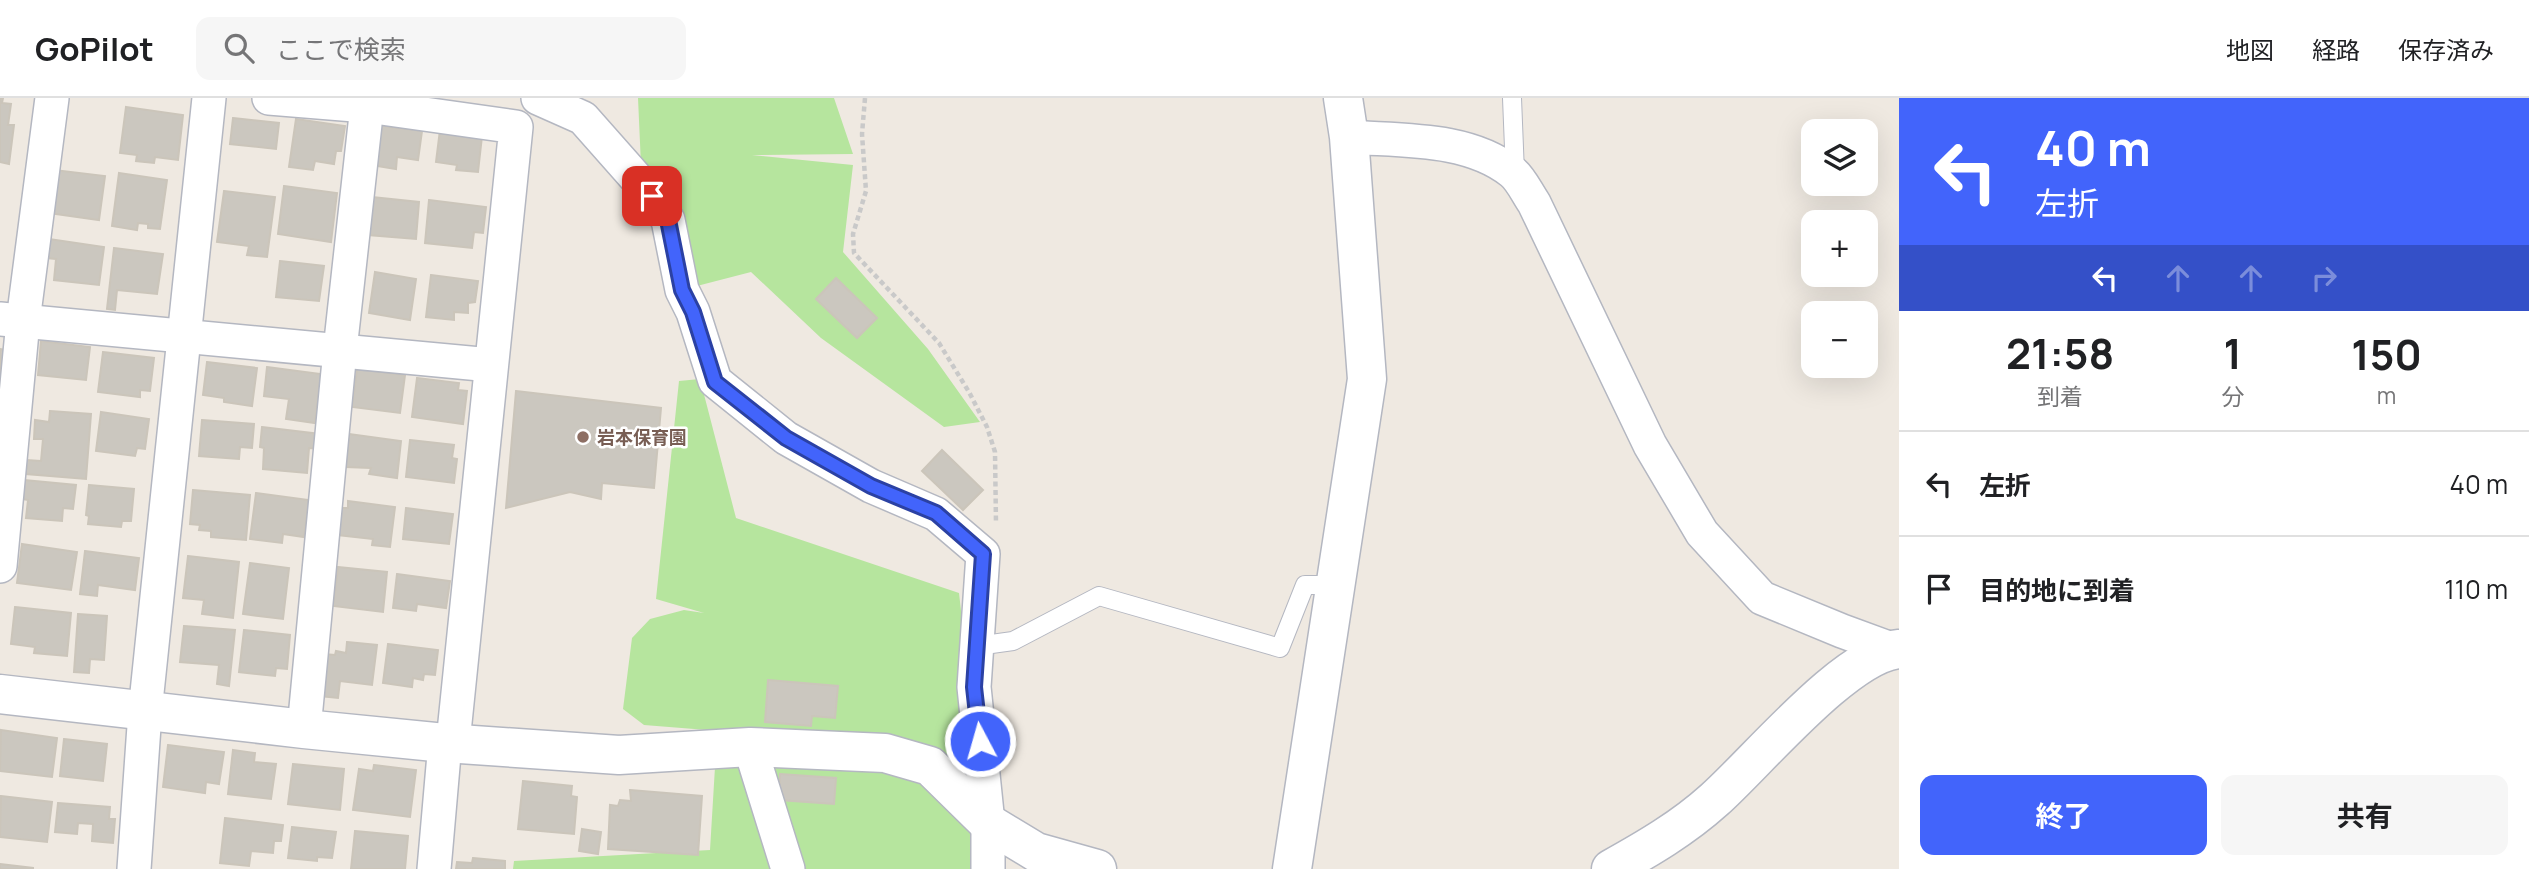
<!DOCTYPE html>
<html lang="ja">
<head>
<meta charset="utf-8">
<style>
	body { margin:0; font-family:Manrope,"Noto Sans JP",sans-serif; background:#f6f6f6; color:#202124; height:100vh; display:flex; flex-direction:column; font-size:26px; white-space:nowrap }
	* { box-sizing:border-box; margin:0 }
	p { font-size:23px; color:#757577 }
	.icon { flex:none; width:38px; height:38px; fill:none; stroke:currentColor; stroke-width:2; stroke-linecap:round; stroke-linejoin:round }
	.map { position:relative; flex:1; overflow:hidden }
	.drawer { display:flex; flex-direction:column; background:#fff; width:630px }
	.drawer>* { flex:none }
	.banner { background:#4264fb; color:#fff; overflow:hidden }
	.tools { position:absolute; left:1801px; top:21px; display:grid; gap:14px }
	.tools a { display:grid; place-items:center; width:77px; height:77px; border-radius:14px; background:#fff; box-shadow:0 7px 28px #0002; font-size:35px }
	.pin { position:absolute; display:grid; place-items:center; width:60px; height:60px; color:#fff; margin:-30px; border-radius:14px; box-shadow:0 4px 10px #0006 }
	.me { position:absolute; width:77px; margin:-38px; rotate:354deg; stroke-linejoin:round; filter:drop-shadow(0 0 5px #0008) }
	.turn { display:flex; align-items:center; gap:24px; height:147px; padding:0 21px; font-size:32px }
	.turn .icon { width:91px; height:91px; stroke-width:2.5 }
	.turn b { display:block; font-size:49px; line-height:60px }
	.lanes { display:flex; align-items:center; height:66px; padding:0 21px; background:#0003; justify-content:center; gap:35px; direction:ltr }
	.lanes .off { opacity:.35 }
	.eta { display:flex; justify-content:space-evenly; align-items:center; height:119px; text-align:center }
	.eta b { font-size:42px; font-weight:700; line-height:49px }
	.button { display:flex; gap:14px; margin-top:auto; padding:14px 21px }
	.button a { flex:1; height:80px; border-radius:14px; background:#4264fb; color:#fff; font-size:28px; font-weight:700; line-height:80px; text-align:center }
	.button a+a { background:#f6f6f6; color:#202124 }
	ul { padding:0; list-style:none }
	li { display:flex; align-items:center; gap:21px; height:105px; padding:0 21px; border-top:2px solid #e0e0e0 }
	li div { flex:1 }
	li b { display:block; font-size:26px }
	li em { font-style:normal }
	header { display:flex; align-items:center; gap:42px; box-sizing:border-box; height:98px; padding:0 35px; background:#fff; border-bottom:2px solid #e0e0e0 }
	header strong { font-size:33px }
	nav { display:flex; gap:38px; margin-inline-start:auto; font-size:24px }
	.search { width:490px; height:63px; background:#f6f6f6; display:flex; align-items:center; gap:18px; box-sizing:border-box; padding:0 24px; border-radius:14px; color:#757577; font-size:26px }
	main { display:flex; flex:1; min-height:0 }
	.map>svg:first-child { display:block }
	.green { fill:#b6e59e }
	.building { fill:#cbc7bf; stroke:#cbc5ba; stroke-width:2 }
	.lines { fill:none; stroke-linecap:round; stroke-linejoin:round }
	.lane-casing { stroke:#b4b7c1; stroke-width:20 }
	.street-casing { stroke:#b4b7c1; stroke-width:36 }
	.secondary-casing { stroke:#b4b7c1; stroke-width:41 }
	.path { stroke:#c9c9c9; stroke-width:4.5; stroke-dasharray:5 3.5; stroke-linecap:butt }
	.lane { stroke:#fff; stroke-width:18 }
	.street { stroke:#fff; stroke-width:33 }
	.secondary { stroke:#fff; stroke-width:38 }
	.route-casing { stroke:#2b41a3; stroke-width:18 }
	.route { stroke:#4264fb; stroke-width:12 }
	.education-dot { fill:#8d6e63; stroke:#fff; stroke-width:2.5 }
	.labels { text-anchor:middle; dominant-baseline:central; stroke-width:5; stroke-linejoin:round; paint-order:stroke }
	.education-label { font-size:18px; font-weight:bold; fill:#785e54; stroke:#fff; text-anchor:start }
</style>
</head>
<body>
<header>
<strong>GoPilot</strong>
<div class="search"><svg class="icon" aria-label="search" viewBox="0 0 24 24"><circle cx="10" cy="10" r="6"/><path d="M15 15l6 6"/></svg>ここで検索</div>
<nav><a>地図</a><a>経路</a><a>保存済み</a></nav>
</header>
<main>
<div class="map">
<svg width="1899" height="771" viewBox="0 0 1899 771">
	<rect width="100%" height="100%" fill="#efe9e1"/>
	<g class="green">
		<polygon points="638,0 834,0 853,56 752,57 853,67 843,154 928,251 980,324 944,329 821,240 751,174 693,189 643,112"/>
		<polygon points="700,281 736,420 959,495 974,627 978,771 513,771 514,763 710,752 715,669 757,636 644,627 623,611 632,540 650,521 684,512 704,515 656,501 679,283"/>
	</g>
	<g class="building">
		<polygon points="0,0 3,0 2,5 11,6 8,27 14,27 9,66 0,64"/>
		<polygon points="126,9 183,17 178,62 155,59 154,65 136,63 137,57 120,55"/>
		<polygon points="233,20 279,25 276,51 230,46"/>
		<polygon points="296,21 345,28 341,53 336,53 334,66 315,63 313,72 289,69"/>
		<polygon points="376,27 422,33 418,62 397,59 396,71 371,67"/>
		<polygon points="440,32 482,38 478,74 456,72 457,67 436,64"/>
		<polygon points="54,72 105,78 99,122 48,115"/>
		<polygon points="119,75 167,82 160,131 148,130 148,126 138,125 137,132 112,128"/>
		<polygon points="284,88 337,95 331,144 278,136"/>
		<polygon points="224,93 275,99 267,159 247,157 249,148 217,144"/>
		<polygon points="372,99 419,104 416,141 368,137"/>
		<polygon points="429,102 486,109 483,135 474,134 472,150 425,145"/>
		<polygon points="49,141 104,149 99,187 54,182 56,161 47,160"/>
		<polygon points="114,150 163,156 157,196 117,192 115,212 107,211"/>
		<polygon points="280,163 324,168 319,203 276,199"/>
		<polygon points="375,174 416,181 410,222 369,215"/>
		<polygon points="431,177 478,183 475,204 468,205 468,215 454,214 454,222 426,219"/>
		<polygon points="836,180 877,220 857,240 816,201"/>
		<polygon points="41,243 90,249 86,282 38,277"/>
		<polygon points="0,251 6,252 1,286 0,286"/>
		<polygon points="103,254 154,260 150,293 140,292 140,299 98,294"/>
		<polygon points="207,264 257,270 252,308 224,304 224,300 203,297"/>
		<polygon points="267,269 321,276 315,325 286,321 289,301 264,298"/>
		<polygon points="357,271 405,277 400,315 352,309"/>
		<polygon points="417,280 459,285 458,292 467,293 463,326 412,319"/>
		<polygon points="516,293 661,310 654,390 602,385 601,401 570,394 506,410"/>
		<polygon points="50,313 91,316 86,381 26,376 27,362 41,363 43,341 34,341 35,322 49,324"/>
		<polygon points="101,314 149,321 145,351 137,350 135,358 96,353"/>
		<polygon points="202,322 254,326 252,350 240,349 239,361 199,358"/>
		<polygon points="262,329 320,336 319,351 309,350 307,375 263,371 264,350 260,349"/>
		<polygon points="349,336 401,343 397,380 369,376 371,370 346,369"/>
		<polygon points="410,342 454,347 452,360 457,361 454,385 406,379"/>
		<polygon points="942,352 983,392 963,412 922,373"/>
		<polygon points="24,382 76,387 73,411 63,410 62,423 26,420 28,402 22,401"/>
		<polygon points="89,387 134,391 131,423 122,423 121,429 88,426 89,418 86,417"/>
		<polygon points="193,392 250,397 246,442 211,439 211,433 199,432 200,427 190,426"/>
		<polygon points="256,395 309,402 304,439 283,436 282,445 250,441"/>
		<polygon points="348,403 395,409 390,449 372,447 373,441 338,437 341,410 348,410"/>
		<polygon points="406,410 453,416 449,446 403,441"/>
		<polygon points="22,446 77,454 71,492 17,485"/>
		<polygon points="85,453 139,460 135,492 98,487 97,498 80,496"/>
		<polygon points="188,458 239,464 233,520 202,516 204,502 183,500"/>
		<polygon points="250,465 289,470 283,521 243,516"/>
		<polygon points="338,469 387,474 383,514 333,508"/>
		<polygon points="397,476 450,483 446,510 417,506 416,513 393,510"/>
		<polygon points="15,509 71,515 67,558 34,555 35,549 11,546"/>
		<polygon points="78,516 107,518 104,562 90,561 89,575 74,574"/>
		<polygon points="184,528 235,532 229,588 217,586 219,567 180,564"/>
		<polygon points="244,532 290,537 287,571 276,570 275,578 239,574"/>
		<polygon points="347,544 377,547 372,587 340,583 338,600 320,598 325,556 335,557 336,553 346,555"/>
		<polygon points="388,546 438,552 435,577 424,576 423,582 413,580 412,589 383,585"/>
		<polygon points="768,582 838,588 835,620 812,618 811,628 765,624"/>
		<polygon points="1,632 57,640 52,679 0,673"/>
		<polygon points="64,641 107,646 103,683 60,678"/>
		<polygon points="168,647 224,654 219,686 206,684 205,695 163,689"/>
		<polygon points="233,652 255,655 254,664 276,666 271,701 228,696"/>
		<polygon points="293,666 344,671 340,712 288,706"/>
		<polygon points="374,667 416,672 410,719 353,712 359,671 373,673"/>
		<polygon points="780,676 836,680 834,706 779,702"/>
		<polygon points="523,683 572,688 571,698 577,699 574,736 518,731"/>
		<polygon points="630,692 702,698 698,757 608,751 610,707 618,708 620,702 631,703"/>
		<polygon points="1,698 52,704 47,744 0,739"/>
		<polygon points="58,705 110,709 109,721 115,721 113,745 92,743 93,726 78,725 77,736 55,734"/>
		<polygon points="225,720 283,727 281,743 274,743 273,755 251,753 249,768 220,765"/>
		<polygon points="292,729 336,734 332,760 317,759 317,763 288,760"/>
		<polygon points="582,731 601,734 598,756 579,753"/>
		<polygon points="355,733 408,738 405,771 351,771"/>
		<polygon points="473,760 505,763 505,771 456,771 457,764 472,765"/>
		<polygon points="0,766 33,770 33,771 0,771"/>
	</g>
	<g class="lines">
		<defs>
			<g id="lane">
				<polyline points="1512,0 1515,75"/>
				<polyline points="977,548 1013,543 1099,498 1280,550 1305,487 1336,487"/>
			</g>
			<g id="street">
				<polyline points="269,0 367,8 516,29 453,644"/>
				<polyline points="538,0 583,20 652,98 668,122 682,192 693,214 715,283 786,340 871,388 936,416 983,456 974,589 988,725 988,771"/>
				<path d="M1349 39C1402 43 1468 39 1512 74 1521 81 1527 95 1534 105L1650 347 1702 435 1762 500 1842 533 1894 552"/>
				<polyline points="0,221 491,267"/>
				<polyline points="0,468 23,223 52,0"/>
				<polyline points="304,631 340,252 367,8"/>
				<polyline points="750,649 788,771"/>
				<polyline points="134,771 145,614 209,0"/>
				<polyline points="434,771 445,645"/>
			</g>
			<g id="secondary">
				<polyline points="0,596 304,631 445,645 619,657 750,649 885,655 930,668 988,725 1036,754 1097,771"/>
				<polyline points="1292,771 1367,281 1349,39 1343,0"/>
				<path d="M1611 771C1647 751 1683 730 1714 702 1756 665 1845 556 1899 551"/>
			</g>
		</defs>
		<use href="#lane" class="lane-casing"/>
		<use href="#street" class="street-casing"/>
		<use href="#secondary" class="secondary-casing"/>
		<polyline class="path" points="865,0 862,36 866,93 853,136 854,155 939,245 969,294 987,329 995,354 996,426"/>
		<use href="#lane" class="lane"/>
		<use href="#street" class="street"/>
		<use href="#secondary" class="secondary"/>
	</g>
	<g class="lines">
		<defs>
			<polyline id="route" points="652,98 668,122 682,192 693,214 715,284 786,340 871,388 936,415 983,456 974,589 980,643"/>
		</defs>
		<use href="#route" class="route-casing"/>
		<use href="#route" class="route"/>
	</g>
	<circle class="education-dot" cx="583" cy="339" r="7"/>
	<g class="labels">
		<g class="education-label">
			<text x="597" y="339">岩本保育園</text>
		</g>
	</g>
</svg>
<div class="tools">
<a><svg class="icon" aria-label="layers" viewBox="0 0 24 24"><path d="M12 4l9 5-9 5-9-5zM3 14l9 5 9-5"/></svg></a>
<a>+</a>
<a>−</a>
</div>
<div class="pin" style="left:652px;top:98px;background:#d93025"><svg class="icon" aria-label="arrive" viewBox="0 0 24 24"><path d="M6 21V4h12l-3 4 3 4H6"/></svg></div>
<svg class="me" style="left:980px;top:643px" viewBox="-20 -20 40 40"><circle r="17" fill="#4264fb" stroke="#fff" stroke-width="3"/><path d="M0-11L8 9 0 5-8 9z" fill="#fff"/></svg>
</div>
<section class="drawer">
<div class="banner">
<div class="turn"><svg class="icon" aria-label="left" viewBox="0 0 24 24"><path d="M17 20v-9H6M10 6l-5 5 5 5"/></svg><div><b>40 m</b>左折</div></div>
<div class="lanes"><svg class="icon" aria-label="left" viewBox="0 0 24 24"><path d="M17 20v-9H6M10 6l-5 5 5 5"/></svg><svg class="icon off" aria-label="ahead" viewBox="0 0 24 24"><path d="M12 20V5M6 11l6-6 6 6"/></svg><svg class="icon off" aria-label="ahead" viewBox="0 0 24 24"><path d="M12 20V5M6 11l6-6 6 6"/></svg><svg class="icon off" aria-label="right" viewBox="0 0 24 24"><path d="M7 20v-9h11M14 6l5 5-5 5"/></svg></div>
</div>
<div class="eta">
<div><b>21:58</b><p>到着</p></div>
<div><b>1</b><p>分</p></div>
<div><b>150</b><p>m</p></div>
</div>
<ul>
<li><svg class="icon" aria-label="left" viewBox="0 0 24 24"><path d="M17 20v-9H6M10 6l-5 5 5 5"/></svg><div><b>左折</b></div><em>40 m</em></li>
<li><svg class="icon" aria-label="arrive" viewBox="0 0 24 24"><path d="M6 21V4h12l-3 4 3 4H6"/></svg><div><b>目的地に到着</b></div><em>110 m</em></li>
</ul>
<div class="button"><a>終了</a><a>共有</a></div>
</section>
</main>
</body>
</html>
